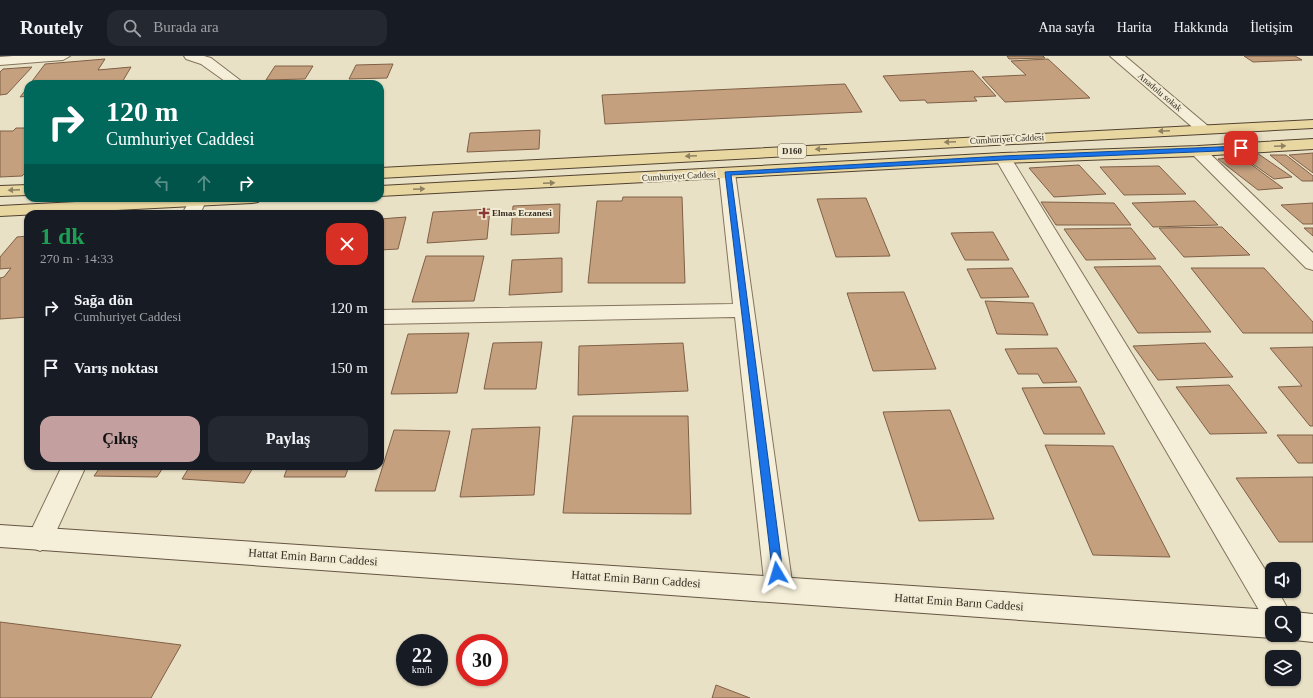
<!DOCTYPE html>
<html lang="tr">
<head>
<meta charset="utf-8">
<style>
	body { margin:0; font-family:"Times New Roman",serif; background:#242831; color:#f1f3f6; height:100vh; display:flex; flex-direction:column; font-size:15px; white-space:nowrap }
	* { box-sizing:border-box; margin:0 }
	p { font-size:13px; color:#9ea1a6 }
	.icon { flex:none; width:22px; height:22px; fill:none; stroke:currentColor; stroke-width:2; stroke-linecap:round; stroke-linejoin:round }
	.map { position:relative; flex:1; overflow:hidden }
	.side { position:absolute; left:24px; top:154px; width:360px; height:260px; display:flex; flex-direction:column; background:#171b24; border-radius:12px; box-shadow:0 1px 3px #0004 }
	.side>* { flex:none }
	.guide { position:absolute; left:24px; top:24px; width:360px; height:122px; border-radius:12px; box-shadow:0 1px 3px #0004; background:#00695c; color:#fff; overflow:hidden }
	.fabs { position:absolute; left:1265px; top:506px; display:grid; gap:8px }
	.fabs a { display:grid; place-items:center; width:36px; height:36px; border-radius:8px; background:#171b24; box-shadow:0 1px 3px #0004; font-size:20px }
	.speed { position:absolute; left:396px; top:578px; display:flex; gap:8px; font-size:20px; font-weight:700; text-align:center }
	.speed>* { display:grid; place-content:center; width:52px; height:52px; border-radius:50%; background:#171b24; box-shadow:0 1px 3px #0004; line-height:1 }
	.speed small { font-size:10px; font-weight:400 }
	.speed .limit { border:6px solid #d22; background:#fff; color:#111 }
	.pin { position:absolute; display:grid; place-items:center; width:34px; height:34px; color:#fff; margin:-17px; border-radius:8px; box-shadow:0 2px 6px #0006 }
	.me { position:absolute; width:44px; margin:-22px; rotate:353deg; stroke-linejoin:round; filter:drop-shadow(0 0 3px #0008) }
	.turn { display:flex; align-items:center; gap:14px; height:84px; padding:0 16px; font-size:18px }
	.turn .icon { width:52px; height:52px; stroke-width:2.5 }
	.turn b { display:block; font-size:28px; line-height:34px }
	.lanes { display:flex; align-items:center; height:38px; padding:0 16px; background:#0003; justify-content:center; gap:20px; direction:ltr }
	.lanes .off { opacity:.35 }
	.round { display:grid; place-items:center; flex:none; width:42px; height:42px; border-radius:12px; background:#242831 }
	.head { display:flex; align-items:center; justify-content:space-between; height:68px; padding:0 16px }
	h1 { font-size:24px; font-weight:700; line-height:30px; color:#1e9e55 }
	.button { display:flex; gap:8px; margin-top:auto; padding:8px 16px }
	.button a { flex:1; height:46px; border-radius:12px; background:#c39f9f; color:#111; font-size:16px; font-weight:700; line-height:46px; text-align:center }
	.button a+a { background:#242831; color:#f1f3f6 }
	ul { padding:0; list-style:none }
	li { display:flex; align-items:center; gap:12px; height:60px; padding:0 16px }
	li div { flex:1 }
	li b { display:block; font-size:15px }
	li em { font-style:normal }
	header { display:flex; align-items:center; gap:24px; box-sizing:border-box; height:56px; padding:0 20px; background:#171b24; border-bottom:1px solid #363941 }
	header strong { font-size:19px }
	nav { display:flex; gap:22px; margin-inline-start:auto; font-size:14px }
	.search { width:280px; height:36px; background:#242831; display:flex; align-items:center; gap:10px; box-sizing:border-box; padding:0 14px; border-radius:12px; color:#9ea1a6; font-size:15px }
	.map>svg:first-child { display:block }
	.building { fill:#c4a07f; stroke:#7f6046 }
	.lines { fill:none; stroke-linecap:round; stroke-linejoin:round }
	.minor-casing { stroke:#83735d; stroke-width:2 }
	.secondary-casing { stroke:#655541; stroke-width:2 }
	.primary-casing { stroke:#514231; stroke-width:2 }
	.minor { fill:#f5eed8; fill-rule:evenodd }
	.secondary { fill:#f5eed8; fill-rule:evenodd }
	.primary { fill:#e9d7a1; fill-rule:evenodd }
	.oneway { fill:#8e8160 }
	.route { fill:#1a73e8; stroke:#114b97 }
	.poi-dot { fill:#8b3834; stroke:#f2ebd4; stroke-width:1.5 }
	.labels { text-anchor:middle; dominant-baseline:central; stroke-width:4; stroke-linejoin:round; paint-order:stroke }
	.far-street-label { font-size:9px; fill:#342b20; stroke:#f2ebd4 }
	.shield { fill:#f2ebd4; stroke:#6d6556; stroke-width:1 }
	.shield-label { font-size:9px; font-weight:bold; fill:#342b20 }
	.far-poi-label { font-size:9px; font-weight:bold; fill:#342b20; stroke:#f2ebd4; text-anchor:start }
	.near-street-label { font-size:12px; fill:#342b20; stroke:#f2ebd4 }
</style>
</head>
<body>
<header>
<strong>Routely</strong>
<div class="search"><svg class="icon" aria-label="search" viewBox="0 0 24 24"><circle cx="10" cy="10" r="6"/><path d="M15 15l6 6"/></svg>Burada ara</div>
<nav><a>Ana sayfa</a><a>Harita</a><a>Hakkında</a><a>İletişim</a></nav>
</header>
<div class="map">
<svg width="1313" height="642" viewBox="0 0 1313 642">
	<rect width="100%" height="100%" fill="#e9e1c6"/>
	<g class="building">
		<polygon points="1007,0 1043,0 1045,2 1009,3"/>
		<polygon points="1244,0 1295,0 1302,4 1253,6"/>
		<polygon points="105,3 98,14 131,11 121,28 30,28 45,8"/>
		<polygon points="1048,3 1090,42 1005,46 982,21 1026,19 1011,5"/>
		<polygon points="393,8 387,22 349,23 356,9"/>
		<polygon points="275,10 313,10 305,23 266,24"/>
		<polygon points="32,11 7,38 0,39 0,16 3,13"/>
		<polygon points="973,15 996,40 974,41 977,45 927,47 925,44 900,45 883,20"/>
		<polygon points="845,28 862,56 605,68 602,39"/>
		<polygon points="28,31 28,40 20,41"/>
		<polygon points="16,72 28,72 28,106 26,108 28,108 28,114 22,120 0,121 0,75 13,75"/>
		<polygon points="540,74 539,93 467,96 470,77"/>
		<polygon points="1257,97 1292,121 1274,123 1240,99"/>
		<polygon points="1313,97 1313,117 1289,99"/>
		<polygon points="1270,99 1286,99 1313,120 1313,125 1302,125"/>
		<polygon points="1241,101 1283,132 1258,134 1218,103"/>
		<polygon points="1079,109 1106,138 1054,141 1029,112"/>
		<polygon points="1159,110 1186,138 1124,139 1100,111"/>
		<polygon points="623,141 682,141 685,227 588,227 597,145 622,145"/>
		<polygon points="866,142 890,200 836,201 817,143"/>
		<polygon points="1195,145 1218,169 1153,171 1132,147"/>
		<polygon points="1041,146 1114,147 1131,169 1056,169"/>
		<polygon points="1313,147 1313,168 1303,168 1281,149"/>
		<polygon points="560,148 559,177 511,179 513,150"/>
		<polygon points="490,153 487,183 427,187 433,156"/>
		<polygon points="406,161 398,193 380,194 380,163"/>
		<polygon points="1222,171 1250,199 1184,201 1159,172"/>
		<polygon points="1131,172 1156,203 1086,204 1064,173"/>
		<polygon points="1304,172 1313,172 1313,180"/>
		<polygon points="993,176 1009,204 965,204 951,177"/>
		<polygon points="28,180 28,261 0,263 0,222 4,221 11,212 0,213 0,201 17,181"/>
		<polygon points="426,200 484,200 474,245 412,246"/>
		<polygon points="562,202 562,236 509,239 512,204"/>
		<polygon points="1160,210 1211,276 1138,277 1094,211"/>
		<polygon points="1012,212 1029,241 981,242 967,213"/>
		<polygon points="1191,212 1264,212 1313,266 1313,277 1243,277"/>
		<polygon points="904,236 936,313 873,315 847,237"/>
		<polygon points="985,245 1033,247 1048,279 997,278"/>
		<polygon points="469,277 457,337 391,338 408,278"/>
		<polygon points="542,286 536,333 484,333 493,287"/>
		<polygon points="683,287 688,335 578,339 579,290"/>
		<polygon points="1205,287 1233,321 1158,324 1133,290"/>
		<polygon points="1313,291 1313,370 1310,370 1278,331 1302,330 1270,292"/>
		<polygon points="1057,292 1077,326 1043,327 1038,318 1018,318 1005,293"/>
		<polygon points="1229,329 1267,377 1210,378 1176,331"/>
		<polygon points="1080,331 1105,378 1044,378 1022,332"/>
		<polygon points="950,354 994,463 919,465 883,356"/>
		<polygon points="573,360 688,360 691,458 563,457"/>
		<polygon points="540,371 534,439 460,441 472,373"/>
		<polygon points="394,374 450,375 435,435 375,435"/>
		<polygon points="1277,379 1313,379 1313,407 1298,407"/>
		<polygon points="1045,389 1113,390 1170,501 1093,499"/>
		<polygon points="101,410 164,410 157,421 94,420"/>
		<polygon points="190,410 254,410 244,427 182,423"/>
		<polygon points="288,410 349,410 345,421 284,421"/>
		<polygon points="1313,421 1313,486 1279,486 1236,422"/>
		<polygon points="0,566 181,589 151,642 0,642"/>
		<polygon points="716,629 750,642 712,642"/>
	</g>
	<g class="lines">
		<defs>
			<g id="minor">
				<polygon points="13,0 70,0 63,4 0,9 0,1"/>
				<polygon points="184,0 204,0 211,2 245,28 229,28 201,8 186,3"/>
				<polygon points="1110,0 1125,0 1208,70 1211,73 1208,76 1198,76"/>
				<polygon points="1198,90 1204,92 1313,197 1313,214 1306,212 1192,98 1190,95 1192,92"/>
				<polygon points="1003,97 1009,99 1011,102 1272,525 1272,535 1278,535 1290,557 1272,557 1272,569 1266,566 995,102 997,99"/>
				<polygon points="727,112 733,114 735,117 793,533 789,542 779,546 769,542 765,533 735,261 380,268 380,254 733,248 719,117 721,114"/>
				<polygon points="191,142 203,142 206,145 200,158 182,158"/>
				<polygon points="62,410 86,410 49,491 40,495 31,491 27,483"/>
			</g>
			<g id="secondary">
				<polygon points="0,469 1272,554 1279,557 1272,557 1272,579 1279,579 1272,582 0,491"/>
				<polygon points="1294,556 1313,558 1313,586 1294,584 1284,580 1294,579 1294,557 1292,557"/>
			</g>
			<g id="primary">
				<polygon points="1313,64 1313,72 380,122 380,112"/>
				<polygon points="1313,83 1313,93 1198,100 1003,107 380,140 380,130 1003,97 1198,90"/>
				<polygon points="28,129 28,139 0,140 0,130"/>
				<polygon points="152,142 260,142 258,146 252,147 0,160 0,150"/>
			</g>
		</defs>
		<use href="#minor" class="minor-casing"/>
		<use href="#secondary" class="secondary-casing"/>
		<use href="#primary" class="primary-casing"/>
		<use href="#minor" class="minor"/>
		<use href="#secondary" class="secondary"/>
		<use href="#primary" class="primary"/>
	</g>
	<defs><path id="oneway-solid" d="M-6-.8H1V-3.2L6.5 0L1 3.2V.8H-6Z"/></defs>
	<g class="oneway">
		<use href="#oneway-solid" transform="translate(1164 75) rotate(177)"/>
		<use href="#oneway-solid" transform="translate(950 86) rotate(177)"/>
		<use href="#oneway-solid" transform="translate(1280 90) rotate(-3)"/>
		<use href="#oneway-solid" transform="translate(821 93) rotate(177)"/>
		<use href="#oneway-solid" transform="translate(691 100) rotate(177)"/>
		<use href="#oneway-solid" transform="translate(549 127) rotate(-3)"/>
		<use href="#oneway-solid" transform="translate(419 133) rotate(-3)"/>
		<use href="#oneway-solid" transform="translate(14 134) rotate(178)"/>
	</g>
	<polygon class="route" points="1241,90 1244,92 1243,94 1003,104 731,119 783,517 781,521 777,523 773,521 725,116 1003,100"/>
	<path class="poi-dot" d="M482 151h4v4h4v4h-4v4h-4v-4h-4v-4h4z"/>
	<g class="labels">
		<g class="far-street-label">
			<text transform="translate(1160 36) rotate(40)">Anadolu sokak</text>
			<text transform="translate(1007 83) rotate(-3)">Cumhuriyet Caddesi</text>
			<text transform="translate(679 120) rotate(-3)">Cumhuriyet Caddesi</text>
		</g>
		<rect class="shield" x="778" y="88" width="28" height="14" rx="3"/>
		<g class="shield-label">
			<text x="792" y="95">D160</text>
		</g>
		<g class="far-poi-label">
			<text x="492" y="157">Elmas Eczanesi</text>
		</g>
		<g class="near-street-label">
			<text transform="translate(313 501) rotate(4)">Hattat Emin Barın Caddesi</text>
			<text transform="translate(636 523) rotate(4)">Hattat Emin Barın Caddesi</text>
			<text transform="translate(959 546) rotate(4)">Hattat Emin Barın Caddesi</text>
		</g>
	</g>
</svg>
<div class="fabs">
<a><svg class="icon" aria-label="sound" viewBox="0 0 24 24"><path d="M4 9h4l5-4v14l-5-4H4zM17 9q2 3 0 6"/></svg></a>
<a><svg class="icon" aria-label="search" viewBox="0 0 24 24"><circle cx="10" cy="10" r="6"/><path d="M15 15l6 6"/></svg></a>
<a><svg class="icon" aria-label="layers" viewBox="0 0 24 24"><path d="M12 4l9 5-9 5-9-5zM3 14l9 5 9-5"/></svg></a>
</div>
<div class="speed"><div>22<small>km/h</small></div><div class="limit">30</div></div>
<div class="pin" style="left:1241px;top:92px;background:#d93025"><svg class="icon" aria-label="arrive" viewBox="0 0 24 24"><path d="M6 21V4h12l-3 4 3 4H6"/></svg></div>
<svg class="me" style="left:777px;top:517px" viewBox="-20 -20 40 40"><path d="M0-17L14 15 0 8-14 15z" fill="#1a73e8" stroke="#fff" stroke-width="4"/></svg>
<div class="guide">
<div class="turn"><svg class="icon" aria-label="right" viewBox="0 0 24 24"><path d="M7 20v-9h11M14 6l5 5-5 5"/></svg><div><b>120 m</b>Cumhuriyet Caddesi</div></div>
<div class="lanes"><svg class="icon off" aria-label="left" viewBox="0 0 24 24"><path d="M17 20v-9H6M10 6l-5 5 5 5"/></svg><svg class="icon off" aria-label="ahead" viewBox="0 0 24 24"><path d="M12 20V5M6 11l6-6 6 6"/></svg><svg class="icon" aria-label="right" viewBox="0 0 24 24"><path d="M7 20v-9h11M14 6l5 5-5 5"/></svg></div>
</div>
<section class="side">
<div class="head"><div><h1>1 dk</h1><p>270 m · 14:33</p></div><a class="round" style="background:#d93025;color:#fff"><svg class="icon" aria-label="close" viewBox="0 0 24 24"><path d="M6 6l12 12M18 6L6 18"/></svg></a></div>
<ul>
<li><svg class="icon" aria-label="right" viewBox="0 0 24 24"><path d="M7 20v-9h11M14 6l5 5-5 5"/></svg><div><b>Sağa dön</b><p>Cumhuriyet Caddesi</p></div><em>120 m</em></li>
<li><svg class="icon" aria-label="arrive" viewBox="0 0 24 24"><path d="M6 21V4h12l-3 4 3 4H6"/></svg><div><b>Varış noktası</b></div><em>150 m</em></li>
</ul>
<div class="button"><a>Çıkış</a><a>Paylaş</a></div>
</section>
</div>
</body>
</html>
